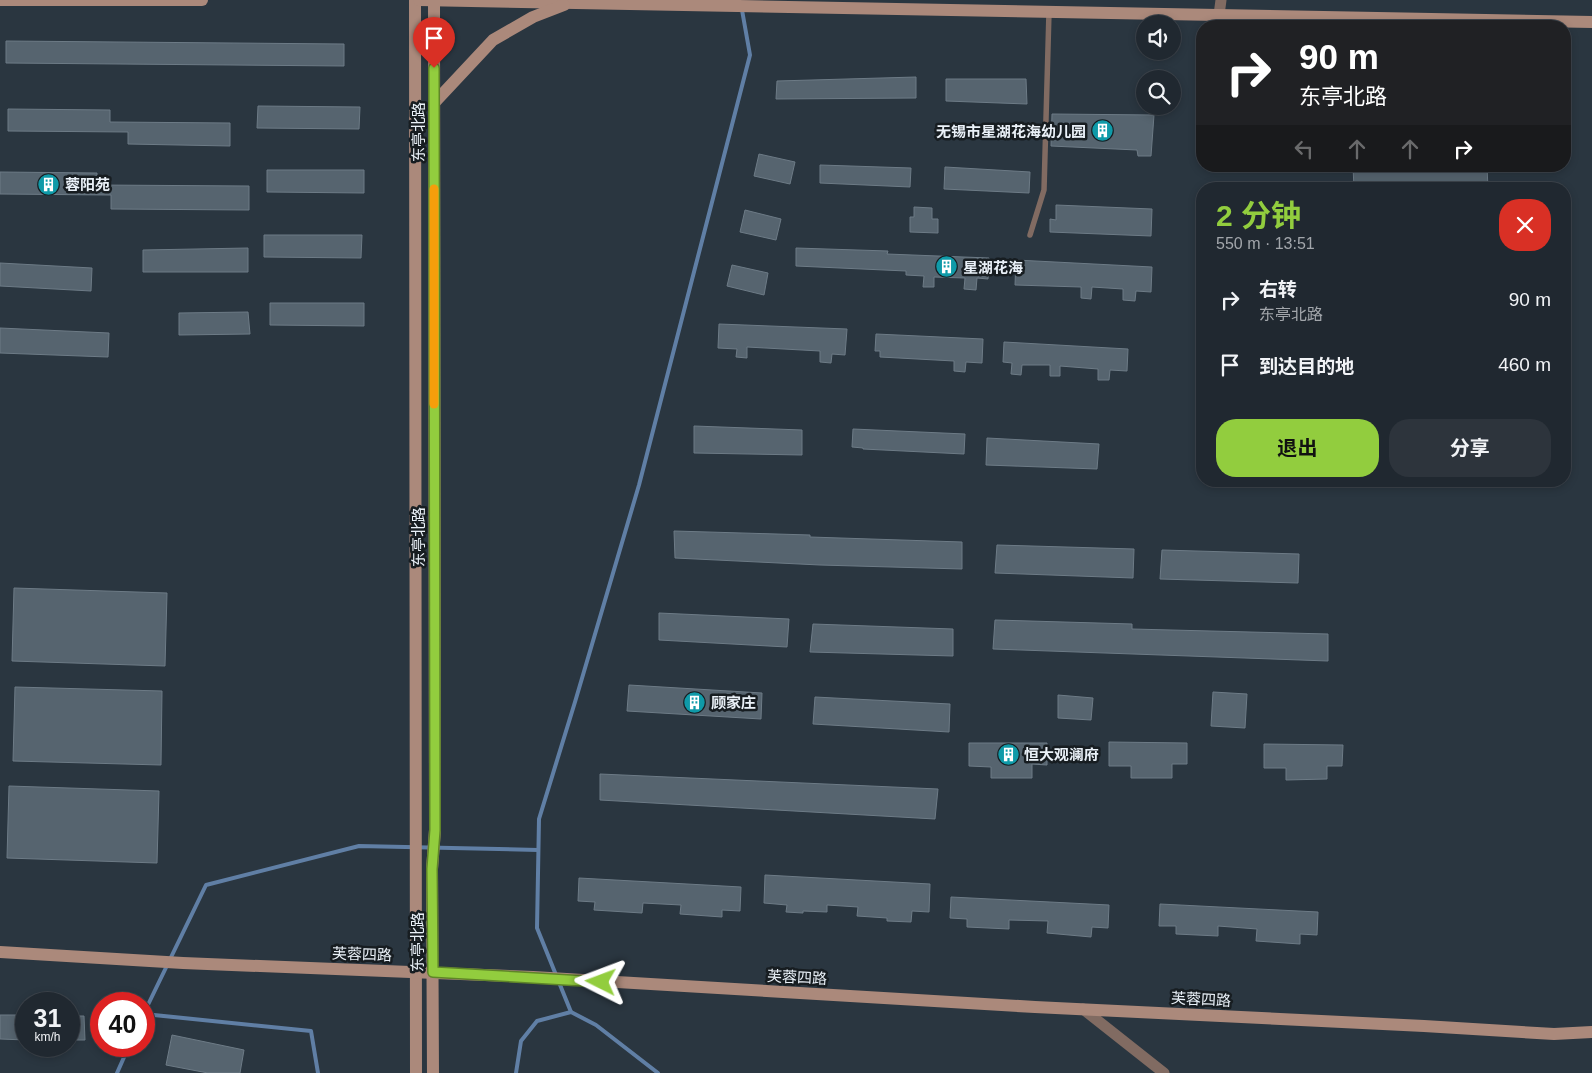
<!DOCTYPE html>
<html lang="zh">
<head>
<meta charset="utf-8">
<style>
	body { margin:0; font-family:Helvetica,"Noto Sans SC",sans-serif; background:#2d343c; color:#f1f3f6; height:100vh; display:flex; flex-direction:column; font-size:19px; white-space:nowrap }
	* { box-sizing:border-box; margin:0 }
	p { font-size:16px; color:#a2a6ab }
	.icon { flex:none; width:28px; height:28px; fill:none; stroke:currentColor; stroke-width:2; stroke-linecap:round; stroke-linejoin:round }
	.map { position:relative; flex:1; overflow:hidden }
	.side { position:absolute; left:1196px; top:182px; width:375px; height:305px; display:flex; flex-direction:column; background:#202830; border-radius:20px; box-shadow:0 2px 8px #0003,0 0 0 1px #3d444c }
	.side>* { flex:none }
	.hud { position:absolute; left:1196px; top:20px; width:375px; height:152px; border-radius:20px; box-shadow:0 2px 8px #0003,0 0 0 1px #3d444c; background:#202124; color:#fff; overflow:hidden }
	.tools { position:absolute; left:1136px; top:15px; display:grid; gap:10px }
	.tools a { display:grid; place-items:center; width:45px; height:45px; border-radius:50%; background:#202830; box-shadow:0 2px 8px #0003,0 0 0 1px #3d444c; font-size:25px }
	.speed { position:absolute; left:15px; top:992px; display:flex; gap:10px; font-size:25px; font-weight:700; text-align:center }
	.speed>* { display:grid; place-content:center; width:65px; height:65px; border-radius:50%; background:#202830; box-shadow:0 2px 8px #0003,0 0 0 1px #3d444c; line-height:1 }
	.speed small { font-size:12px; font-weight:400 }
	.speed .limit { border:8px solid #d22; background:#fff; color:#111 }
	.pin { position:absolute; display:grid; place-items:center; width:42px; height:42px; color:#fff; margin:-51px -21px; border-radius:50% 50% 50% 0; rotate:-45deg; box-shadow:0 0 5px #0007 }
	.pin .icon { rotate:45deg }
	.me { position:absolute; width:55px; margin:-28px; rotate:273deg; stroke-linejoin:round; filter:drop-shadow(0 0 4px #0008) }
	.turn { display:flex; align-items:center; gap:18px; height:105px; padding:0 20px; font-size:22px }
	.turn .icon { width:65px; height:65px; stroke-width:2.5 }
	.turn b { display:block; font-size:35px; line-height:42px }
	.lanes { display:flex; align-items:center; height:48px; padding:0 20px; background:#0003; justify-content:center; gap:25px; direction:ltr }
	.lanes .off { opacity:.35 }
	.round { display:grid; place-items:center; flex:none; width:52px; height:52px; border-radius:20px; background:#2d343c }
	.head { display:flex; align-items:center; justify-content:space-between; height:85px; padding:0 20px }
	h1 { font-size:30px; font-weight:700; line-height:38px; color:#92cd3e }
	.action { display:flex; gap:10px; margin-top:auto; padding:10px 20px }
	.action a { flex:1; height:58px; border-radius:20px; background:#92cd3e; color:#111; font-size:20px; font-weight:700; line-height:58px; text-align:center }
	.action a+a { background:#2d343c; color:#f1f3f6 }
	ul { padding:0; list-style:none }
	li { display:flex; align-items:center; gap:15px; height:65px; padding:0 20px }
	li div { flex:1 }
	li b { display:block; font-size:19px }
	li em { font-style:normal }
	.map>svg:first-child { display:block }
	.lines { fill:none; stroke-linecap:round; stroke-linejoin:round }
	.stream { stroke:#607fa5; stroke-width:4 }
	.building { fill:#56646f; stroke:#6d7b86 }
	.lane { stroke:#816b62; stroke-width:5.5 }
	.street { stroke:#816b62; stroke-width:11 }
	.secondary { stroke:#ab897b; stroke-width:12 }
	.route-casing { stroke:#5f8528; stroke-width:12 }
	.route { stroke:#92cd3e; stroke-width:9 }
	.slow { stroke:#f59e0b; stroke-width:9 }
	.labels { text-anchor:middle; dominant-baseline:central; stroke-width:5; stroke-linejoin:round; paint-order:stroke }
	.poi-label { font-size:15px; font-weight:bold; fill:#eaf1f8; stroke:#171d21; text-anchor:start }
	.street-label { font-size:15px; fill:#eaf1f8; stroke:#171d21 }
</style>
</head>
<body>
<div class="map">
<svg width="1592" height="1073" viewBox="0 0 1592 1073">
	<rect width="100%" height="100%" fill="#2a3640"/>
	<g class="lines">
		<g class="stream">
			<polyline points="571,1012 596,1025 658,1073"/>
			<polyline points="144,1013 206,885 359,846 538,850"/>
			<polyline points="144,1014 311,1031 318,1073"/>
			<polyline points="117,1073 129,1046"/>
			<polyline points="516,1073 521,1041 537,1021 571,1012 537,928 539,819 575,702 639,485 750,55 742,10"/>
		</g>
	</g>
	<g class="building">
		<polygon points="6,41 344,44 344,66 6,63"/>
		<polygon points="916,77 916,98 776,99 777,81"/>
		<polygon points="946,79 1026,79 1027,104 946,101"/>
		<polygon points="258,106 360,107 359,129 257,128"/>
		<polygon points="8,109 110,110 110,122 230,123 230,146 128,144 128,132 8,131"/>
		<polygon points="1052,114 1154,115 1151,156 1138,156 1137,150 1051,146"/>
		<polygon points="759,154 795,162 790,184 754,176"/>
		<polygon points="820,165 911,168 910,187 820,183"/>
		<polygon points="1353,166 1487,166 1488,189 1354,189"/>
		<polygon points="945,167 1030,172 1029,193 944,189"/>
		<polygon points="267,170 364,170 364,193 267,192"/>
		<polygon points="0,172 97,173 97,185 249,186 249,210 111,209 111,195 0,194"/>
		<polygon points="1056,205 1152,209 1151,236 1050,232 1050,219 1056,220"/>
		<polygon points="914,207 932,208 932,219 938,219 938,233 910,232 910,217 914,217"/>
		<polygon points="745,210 781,219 776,240 740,232"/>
		<polygon points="264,235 362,235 361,258 264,257"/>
		<polygon points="248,248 248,272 143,272 143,250"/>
		<polygon points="796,248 888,251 887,254 989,258 988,279 977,278 976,290 964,289 965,278 934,277 934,287 923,287 924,276 906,275 906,271 796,266"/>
		<polygon points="1016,260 1152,267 1151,292 1136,291 1135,301 1123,300 1123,289 1092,287 1091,299 1081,298 1081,287 1015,285"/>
		<polygon points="0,263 92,268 91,291 0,286"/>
		<polygon points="732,265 768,273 764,295 727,286"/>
		<polygon points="270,303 364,303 364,326 270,325"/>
		<polygon points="248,312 250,334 179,335 179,313"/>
		<polygon points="719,324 847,329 845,355 832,354 831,363 820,362 820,351 747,347 747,358 736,357 737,349 718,348"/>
		<polygon points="0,328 109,333 108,357 0,353"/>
		<polygon points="876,334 983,339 982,363 966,362 965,372 954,371 954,361 880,357 880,351 875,351"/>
		<polygon points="1004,342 1128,349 1127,371 1110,370 1109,380 1098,380 1098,369 1060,366 1060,376 1050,376 1050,365 1022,365 1021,375 1011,374 1012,363 1003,362"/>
		<polygon points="694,426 802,430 802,455 694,453"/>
		<polygon points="853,429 965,434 964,454 863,449 863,448 852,447"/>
		<polygon points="987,438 1099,444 1097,469 986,465"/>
		<polygon points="674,531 810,535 810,537 962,542 962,569 820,565 675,558"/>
		<polygon points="997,545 1134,549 1133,578 995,573"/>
		<polygon points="1162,550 1299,554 1298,583 1160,579"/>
		<polygon points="14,588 167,593 165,666 12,661"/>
		<polygon points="659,613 789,619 787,647 659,640"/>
		<polygon points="995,620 1132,624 1132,629 1328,634 1328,661 993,649"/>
		<polygon points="813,624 953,629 953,656 810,652"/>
		<polygon points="629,685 762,693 761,719 627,711"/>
		<polygon points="15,687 162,691 161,765 13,761"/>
		<polygon points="1213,692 1247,694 1245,728 1211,726"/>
		<polygon points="1058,695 1093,698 1091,720 1058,718"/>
		<polygon points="815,697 950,704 949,732 813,724"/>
		<polygon points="1109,742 1187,743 1187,764 1172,764 1172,778 1131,778 1131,766 1109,766"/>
		<polygon points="969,743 1047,743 1047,765 1032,764 1032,778 991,778 991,767 969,766"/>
		<polygon points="1264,744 1343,745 1342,766 1327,766 1327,779 1286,780 1286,768 1264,768"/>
		<polygon points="600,774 938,789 935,819 600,800"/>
		<polygon points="9,786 159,791 157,863 7,858"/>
		<polygon points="765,875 930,884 929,912 912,911 911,922 887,921 887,918 857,916 858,907 827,905 827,912 803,911 803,913 786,912 787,905 764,903"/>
		<polygon points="579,878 741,887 740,911 722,910 722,917 680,914 681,905 643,903 642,913 594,910 595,902 578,901"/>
		<polygon points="951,897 1109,905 1108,928 1092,927 1091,937 1047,933 1048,921 1009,920 1009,929 967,927 967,919 950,918"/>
		<polygon points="1160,904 1318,912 1317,935 1300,934 1300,944 1256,941 1257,929 1218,926 1218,936 1176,934 1176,926 1159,926"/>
		<polygon points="0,1015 26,1015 26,1040 0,1039"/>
		<polygon points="69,1016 84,1016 85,1040 69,1040"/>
		<polygon points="172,1035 244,1050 240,1073 208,1073 166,1065"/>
	</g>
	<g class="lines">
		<polyline class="lane" points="1030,235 1044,190 1049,12"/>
		<g class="street">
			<polyline points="1219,15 1221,0"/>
			<polyline points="1083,1009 1164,1073"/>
		</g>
		<g class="secondary">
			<polyline points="0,0 202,0"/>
			<polyline points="415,0 416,1073"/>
			<polyline points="419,0 1592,22"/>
			<polyline points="435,102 493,40 533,17 564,5"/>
			<polyline points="0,952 183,963 533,977 1035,1007 1424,1026 1554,1034 1592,1032"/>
			<polyline points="433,1073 432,869 435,830 434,0"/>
		</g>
	</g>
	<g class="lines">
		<defs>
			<polyline id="route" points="434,68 435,830 432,869 433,972 601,982"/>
		</defs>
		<use href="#route" class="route-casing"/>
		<use href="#route" class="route"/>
		<polyline class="slow" points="434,189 434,404"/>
	</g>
	<defs>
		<symbol id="building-disc" viewBox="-11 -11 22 22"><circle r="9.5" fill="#0f9aa8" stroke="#171d21"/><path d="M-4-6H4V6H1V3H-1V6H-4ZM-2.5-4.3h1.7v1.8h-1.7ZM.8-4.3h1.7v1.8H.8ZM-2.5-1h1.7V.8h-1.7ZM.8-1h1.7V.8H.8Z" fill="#fff"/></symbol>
	</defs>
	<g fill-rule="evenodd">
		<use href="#building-disc" x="1090" y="118" width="25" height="25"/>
		<use href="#building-disc" x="36" y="172" width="25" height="25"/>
		<use href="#building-disc" x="934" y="254" width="25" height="25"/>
		<use href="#building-disc" x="682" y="690" width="25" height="25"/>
		<use href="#building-disc" x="996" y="742" width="25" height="25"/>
	</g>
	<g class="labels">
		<g class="poi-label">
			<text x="1086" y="131" text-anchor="end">无锡市星湖花海幼儿园</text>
			<text x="65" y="184">蓉阳苑</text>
			<text x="963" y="267">星湖花海</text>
			<text x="711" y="702">顾家庄</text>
			<text x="1024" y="754">恒大观澜府</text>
		</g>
		<g class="street-label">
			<text transform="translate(418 132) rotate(-90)">东亭北路</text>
			<text transform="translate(418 537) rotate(-90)">东亭北路</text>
			<text transform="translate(417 942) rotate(-90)">东亭北路</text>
			<text transform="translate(362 954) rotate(2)">芙蓉四路</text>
			<text transform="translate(797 977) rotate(3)">芙蓉四路</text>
			<text transform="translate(1201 999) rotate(3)">芙蓉四路</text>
		</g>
	</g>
</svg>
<div class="tools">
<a><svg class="icon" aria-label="sound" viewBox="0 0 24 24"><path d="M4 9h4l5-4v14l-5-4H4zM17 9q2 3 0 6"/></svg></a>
<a><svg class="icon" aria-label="search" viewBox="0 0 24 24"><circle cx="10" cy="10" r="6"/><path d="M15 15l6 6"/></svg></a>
</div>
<div class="speed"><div>31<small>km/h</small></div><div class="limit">40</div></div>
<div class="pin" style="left:434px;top:68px;background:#d93025"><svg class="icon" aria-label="arrive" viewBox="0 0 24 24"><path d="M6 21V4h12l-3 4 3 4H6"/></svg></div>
<svg class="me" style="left:601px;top:982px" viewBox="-20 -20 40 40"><path d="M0-17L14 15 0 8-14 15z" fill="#92cd3e" stroke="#fff" stroke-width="4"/></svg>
<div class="hud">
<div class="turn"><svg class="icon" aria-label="right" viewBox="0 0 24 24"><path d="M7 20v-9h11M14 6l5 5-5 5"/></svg><div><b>90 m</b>东亭北路</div></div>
<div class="lanes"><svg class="icon off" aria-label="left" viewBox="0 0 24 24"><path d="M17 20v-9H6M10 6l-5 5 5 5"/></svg><svg class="icon off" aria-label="ahead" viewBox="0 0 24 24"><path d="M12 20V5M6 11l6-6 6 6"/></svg><svg class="icon off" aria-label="ahead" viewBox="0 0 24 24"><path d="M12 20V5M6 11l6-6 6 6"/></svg><svg class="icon" aria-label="right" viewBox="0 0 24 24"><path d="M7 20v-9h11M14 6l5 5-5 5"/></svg></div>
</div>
<section class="side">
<div class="head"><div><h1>2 分钟</h1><p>550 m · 13:51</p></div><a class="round" style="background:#d93025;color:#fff"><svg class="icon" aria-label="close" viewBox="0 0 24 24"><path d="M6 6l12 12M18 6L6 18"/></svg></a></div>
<ul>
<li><svg class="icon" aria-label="right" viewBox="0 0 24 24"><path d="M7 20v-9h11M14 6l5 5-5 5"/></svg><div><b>右转</b><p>东亭北路</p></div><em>90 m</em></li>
<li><svg class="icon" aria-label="arrive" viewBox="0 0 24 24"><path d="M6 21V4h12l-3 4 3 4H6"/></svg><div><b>到达目的地</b></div><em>460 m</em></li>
</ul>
<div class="action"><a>退出</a><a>分享</a></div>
</section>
</div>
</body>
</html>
